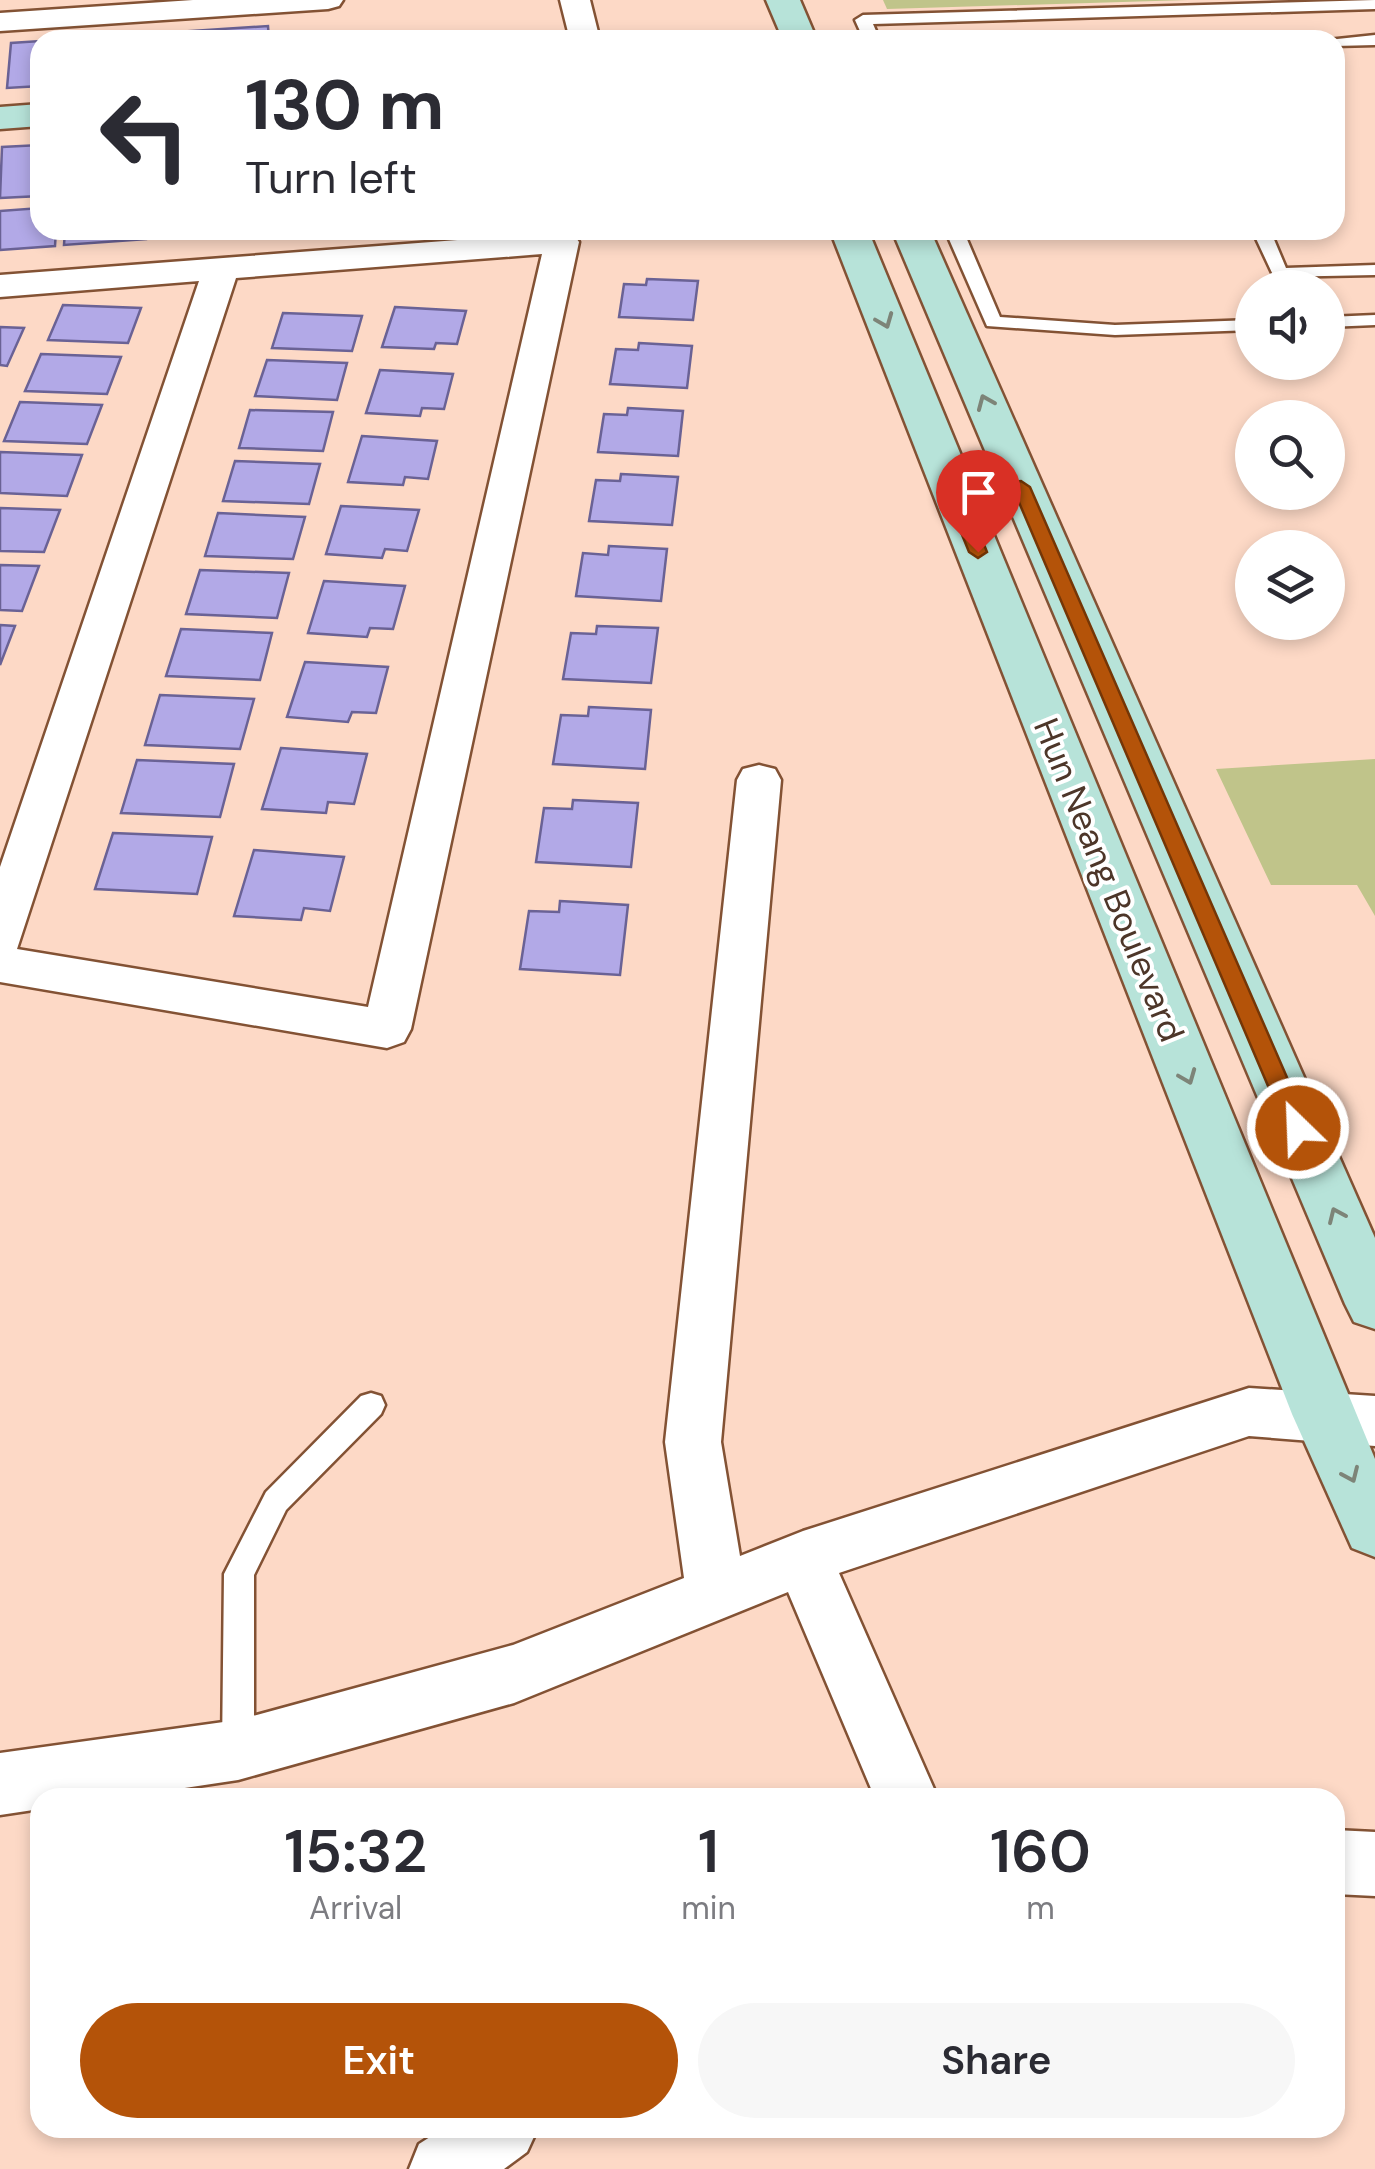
<!DOCTYPE html>
<html lang="en">
<head>
<meta charset="utf-8">
<style>
	body { margin:0; font-family:"DM Sans",sans-serif; background:#f7f7f7; color:#2b2b33; height:100vh; display:flex; flex-direction:column; font-size:38px; white-space:nowrap }
	* { box-sizing:border-box; margin:0 }
	p { font-size:32px; color:#7c7c81 }
	.icon { flex:none; width:55px; height:55px; fill:none; stroke:currentColor; stroke-width:2; stroke-linecap:round; stroke-linejoin:round }
	.map { position:relative; flex:1; overflow:hidden }
	.side { position:absolute; left:30px; top:1788px; width:1315px; height:350px; display:flex; flex-direction:column; background:#fff; border-radius:30px; box-shadow:0 5px 15px #0003 }
	.side>* { flex:none }
	.banner { position:absolute; left:30px; top:30px; width:1315px; height:210px; border-radius:30px; box-shadow:0 5px 15px #0003; background:#fff; color:#2b2b33; overflow:hidden }
	.tools { position:absolute; left:1235px; top:270px; display:grid; gap:20px }
	.tools a { display:grid; place-items:center; width:110px; height:110px; border-radius:50%; background:#fff; box-shadow:0 5px 15px #0003; font-size:50px }
	.pin { position:absolute; display:grid; place-items:center; width:85px; height:85px; color:#fff; margin:-102px -42px; border-radius:50% 50% 50% 0; rotate:-45deg; box-shadow:0 0 10px #0007 }
	.pin .icon { rotate:45deg }
	.me { position:absolute; width:110px; margin:-55px; rotate:336deg; stroke-linejoin:round; filter:drop-shadow(0 0 8px #0008) }
	.turn { display:flex; align-items:center; gap:35px; height:210px; padding:0 50px; font-size:45px }
	.turn .icon { width:130px; height:130px; stroke-width:2.5 }
	.turn b { display:block; font-size:70px; line-height:85px }
	.eta { display:flex; justify-content:space-evenly; align-items:center; height:170px; text-align:center }
	.eta b { font-size:60px; font-weight:600; line-height:70px }
	.cta { display:flex; gap:20px; margin-top:auto; padding:20px 50px }
	.cta a { flex:1; height:115px; border-radius:60px; background:#b45309; color:#fff; font-size:40px; font-weight:600; line-height:115px; text-align:center }
	.cta a+a { background:#f7f7f7; color:#2b2b33 }
	.map>svg:first-child { display:block }
	.green { fill:#c0c48a }
	.building { fill:#b2a9e7; stroke:#6a6295; stroke-width:2.5 }
	.lines { fill:none; stroke-linecap:round; stroke-linejoin:round }
	.lane-casing { stroke:#835234; stroke-width:5 }
	.street-casing { stroke:#835234; stroke-width:5 }
	.secondary-casing { stroke:#835234; stroke-width:5 }
	.lane { fill:#fff; fill-rule:evenodd }
	.street { fill:#fff; fill-rule:evenodd }
	.secondary { fill:#b7e3d9; fill-rule:evenodd }
	.oneway { stroke:#7d8478 }
	.route { fill:#b45309; stroke:#753606; stroke-width:2.5 }
	.labels { text-anchor:middle; dominant-baseline:central; stroke-width:8; stroke-linejoin:round; paint-order:stroke }
	.street-label { font-size:35px; fill:#4d3629; stroke:#fff }
</style>
</head>
<body>
<div class="map">
<svg width="1375" height="2169" viewBox="0 0 1375 2169">
	<rect width="100%" height="100%" fill="#fdd9c6"/>
	<g class="green">
		<polygon points="883,0 1188,0 887,9"/>
		<polygon points="1375,759 1375,916 1357,885 1271,885 1216,769"/>
	</g>
	<g class="building">
		<polygon points="268,26 269,40 54,40"/>
		<polygon points="40,41 40,86 7,88 11,43"/>
		<polygon points="40,145 40,196 0,198 2,147"/>
		<polygon points="40,208 40,230 56,230 55,246 0,250 0,211"/>
		<polygon points="65,230 146,230 146,239 64,245"/>
		<polygon points="157,230 238,230 238,232 157,238"/>
		<polygon points="647,279 698,281 693,320 619,317 624,284 646,285"/>
		<polygon points="63,305 141,308 128,343 48,340"/>
		<polygon points="395,307 466,311 457,344 436,343 434,349 382,347"/>
		<polygon points="283,313 362,316 352,351 272,348"/>
		<polygon points="0,327 24,328 7,366 0,365"/>
		<polygon points="639,343 692,346 687,388 610,384 616,349 638,350"/>
		<polygon points="41,354 121,357 107,394 25,391"/>
		<polygon points="267,360 347,363 337,400 255,396"/>
		<polygon points="380,370 453,374 444,409 422,408 420,416 366,413"/>
		<polygon points="20,402 102,405 87,444 4,441"/>
		<polygon points="628,408 683,411 678,456 598,452 604,414 627,415"/>
		<polygon points="250,410 333,412 323,451 239,448"/>
		<polygon points="362,436 437,441 428,479 405,477 403,485 348,482"/>
		<polygon points="0,452 82,455 67,496 0,493"/>
		<polygon points="235,461 320,464 309,504 223,501"/>
		<polygon points="621,474 678,477 672,525 589,521 596,480 620,481"/>
		<polygon points="341,506 419,510 407,551 385,549 382,558 326,554"/>
		<polygon points="0,508 60,510 44,552 0,551"/>
		<polygon points="218,513 305,517 293,559 205,556"/>
		<polygon points="609,546 667,549 661,601 576,596 583,553 608,555"/>
		<polygon points="0,565 39,566 22,611 0,610"/>
		<polygon points="200,570 289,573 277,618 186,614"/>
		<polygon points="324,581 405,586 393,629 370,628 367,637 308,633"/>
		<polygon points="0,625 15,626 0,665"/>
		<polygon points="597,626 658,628 651,683 563,679 571,633 596,634"/>
		<polygon points="181,629 272,633 260,680 166,676"/>
		<polygon points="305,662 388,667 376,713 352,712 348,722 287,717"/>
		<polygon points="160,695 254,699 240,749 145,745"/>
		<polygon points="589,707 651,710 645,769 553,764 561,715 588,716"/>
		<polygon points="281,748 367,754 354,804 328,802 326,813 262,809"/>
		<polygon points="137,760 234,764 220,817 121,813"/>
		<polygon points="573,800 638,803 631,867 536,862 544,808 572,809"/>
		<polygon points="113,833 212,837 197,894 95,889"/>
		<polygon points="254,850 344,857 330,911 304,908 301,920 234,916"/>
		<polygon points="560,901 628,905 620,975 520,969 529,911 559,912"/>
	</g>
	<g class="lines">
		<defs>
			<g id="lane">
				<polygon points="1375,0 1375,9 873,24 880,40 864,40 855,20 863,15"/>
				<polygon points="1375,35 1375,45 1335,46 1335,40 1328,40"/>
				<polygon points="945,230 963,230 1000,317 1115,325 1252,320 1252,330 1115,335 987,326"/>
				<polygon points="1252,230 1270,230 1286,268 1375,265 1375,275 1274,277"/>
				<polygon points="1375,315 1375,325 1328,327 1328,317"/>
				<polygon points="371,1393 381,1396 385,1405 381,1414 286,1510 254,1575 254,1750 249,1761 238,1765 227,1761 222,1750 224,1574 266,1492 361,1396"/>
			</g>
			<g id="street">
				<polygon points="193,0 343,0 339,6 328,9 0,31 0,13"/>
				<polygon points="560,0 590,0 600,40 570,40"/>
				<path d="M562 232 574 235 579 242 411 1029 404 1042 387 1048 0 982V867L199 281 0 297V275ZM542 254 368 1007 17 949 236 278Z"/>
				<polygon points="759,765 775,769 781,780 721,1442 740,1556 803,1531 1249,1388 1375,1396 1375,1446 1249,1436 839,1573 938,1798 875,1798 788,1592 514,1703 238,1780 118,1798 40,1798 40,1809 0,1815 0,1753 238,1720 513,1645 684,1578 665,1442 737,780 743,769"/>
				<polygon points="1335,1830 1375,1832 1375,1896 1335,1894"/>
				<polygon points="444,2128 538,2128 527,2152 504,2169 409,2169 419,2144"/>
			</g>
			<g id="secondary">
				<polygon points="766,0 800,0 817,40 783,40"/>
				<polygon points="40,104 40,126 0,129 0,107"/>
				<polygon points="830,230 868,230 1375,1459 1375,1557 1352,1548 1292,1414"/>
				<polygon points="892,230 930,230 1375,1238 1375,1329 1354,1322 1345,1304"/>
			</g>
		</defs>
		<use href="#lane" class="lane-casing"/>
		<use href="#street" class="street-casing"/>
		<use href="#secondary" class="secondary-casing"/>
		<use href="#lane" class="lane"/>
		<use href="#street" class="street"/>
		<use href="#secondary" class="secondary"/>
	</g>
	<defs><path id="oneway-chevron" d="M-2-3.5L2.5 0L-2 3.5" fill="none" stroke-width="1.6" stroke-linecap="round" stroke-linejoin="round" transform="scale(2.5)"/></defs>
	<g class="oneway">
		<use href="#oneway-chevron" transform="translate(885 321) rotate(68)"/>
		<use href="#oneway-chevron" transform="translate(985 402) rotate(-113)"/>
		<use href="#oneway-chevron" transform="translate(1188 1077) rotate(68)"/>
		<use href="#oneway-chevron" transform="translate(1336 1215) rotate(-114)"/>
		<use href="#oneway-chevron" transform="translate(1351 1475) rotate(66)"/>
	</g>
	<polygon class="route" points="1021,481 1030,487 1309,1128 1306,1134 1298,1137 1286,1128 1015,493 965,497 987,552 978,558 969,552 945,493 954,487"/>
	<g class="labels">
		<g class="street-label">
			<text transform="translate(1109 880) rotate(68)">Hun Neang Boulevard</text>
		</g>
	</g>
</svg>
<div class="tools">
<a><svg class="icon" aria-label="sound" viewBox="0 0 24 24"><path d="M4 9h4l5-4v14l-5-4H4zM17 9q2 3 0 6"/></svg></a>
<a><svg class="icon" aria-label="search" viewBox="0 0 24 24"><circle cx="10" cy="10" r="6"/><path d="M15 15l6 6"/></svg></a>
<a><svg class="icon" aria-label="layers" viewBox="0 0 24 24"><path d="M12 4l9 5-9 5-9-5zM3 14l9 5 9-5"/></svg></a>
</div>
<div class="pin" style="left:978px;top:552px;background:#d93025"><svg class="icon" aria-label="arrive" viewBox="0 0 24 24"><path d="M6 21V4h12l-3 4 3 4H6"/></svg></div>
<svg class="me" style="left:1298px;top:1128px" viewBox="-20 -20 40 40"><circle r="17" fill="#b45309" stroke="#fff" stroke-width="3"/><path d="M0-11L8 9 0 5-8 9z" fill="#fff"/></svg>
<div class="banner">
<div class="turn"><svg class="icon" aria-label="left" viewBox="0 0 24 24"><path d="M17 20v-9H6M10 6l-5 5 5 5"/></svg><div><b>130 m</b>Turn left</div></div>
</div>
<section class="side">
<div class="eta">
<div><b>15:32</b><p>Arrival</p></div>
<div><b>1</b><p>min</p></div>
<div><b>160</b><p>m</p></div>
</div>
<div class="cta"><a>Exit</a><a>Share</a></div>
</section>
</div>
</body>
</html>
